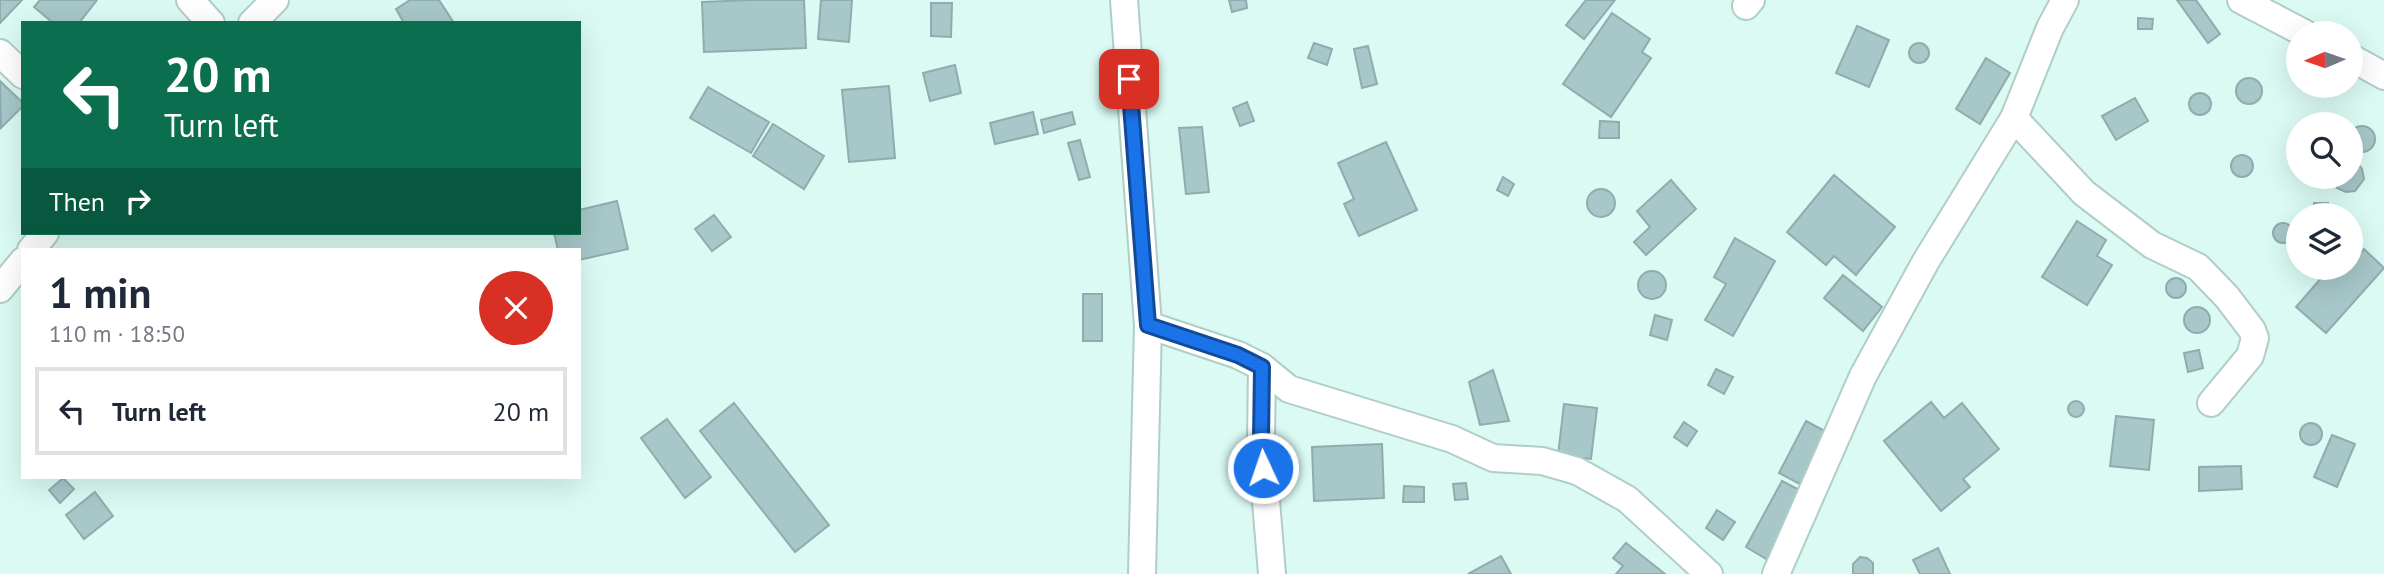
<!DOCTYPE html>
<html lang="en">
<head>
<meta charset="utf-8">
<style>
	body { margin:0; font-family:"PT Sans",sans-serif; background:#f6f6f7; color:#1f2937; height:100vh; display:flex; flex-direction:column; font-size:26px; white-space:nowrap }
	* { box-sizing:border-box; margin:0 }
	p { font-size:23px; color:#747a83 }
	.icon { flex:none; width:38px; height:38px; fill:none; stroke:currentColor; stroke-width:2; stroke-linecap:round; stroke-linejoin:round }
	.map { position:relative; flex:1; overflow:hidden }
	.side { position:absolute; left:21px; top:248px; width:560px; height:231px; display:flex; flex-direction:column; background:#fff; border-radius:0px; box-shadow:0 7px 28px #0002 }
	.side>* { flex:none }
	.hud { position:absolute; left:21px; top:21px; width:560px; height:214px; border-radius:0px; box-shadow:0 7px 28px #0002; background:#0b6e4f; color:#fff; overflow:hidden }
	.needle { width:46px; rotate:268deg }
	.controls { position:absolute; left:2286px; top:21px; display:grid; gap:14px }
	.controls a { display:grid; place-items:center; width:77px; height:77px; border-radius:50%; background:#fff; box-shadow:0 7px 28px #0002; font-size:35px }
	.pin { position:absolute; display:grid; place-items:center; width:60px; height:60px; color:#fff; margin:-30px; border-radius:14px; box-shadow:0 4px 10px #0006 }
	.me { position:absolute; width:77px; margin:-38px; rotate:357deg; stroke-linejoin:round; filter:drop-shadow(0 0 5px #0008) }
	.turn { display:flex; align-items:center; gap:24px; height:147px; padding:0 28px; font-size:32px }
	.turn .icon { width:91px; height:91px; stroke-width:2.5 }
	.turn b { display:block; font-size:49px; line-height:60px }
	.then { display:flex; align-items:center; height:66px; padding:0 28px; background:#0003; gap:14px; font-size:26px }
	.round { display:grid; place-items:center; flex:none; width:74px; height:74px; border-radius:37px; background:#f6f6f7 }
	.overview { display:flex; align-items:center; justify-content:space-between; height:119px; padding:0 28px }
	h1 { font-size:42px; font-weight:800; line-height:52px }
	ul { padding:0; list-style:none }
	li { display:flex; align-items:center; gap:21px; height:88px; margin:0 14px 10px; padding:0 14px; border:4px solid #e0e1e3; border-radius:0px }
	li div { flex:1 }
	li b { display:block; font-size:26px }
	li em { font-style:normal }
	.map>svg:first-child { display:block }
	.building { fill:#a7c7c9; stroke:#8eadaf; stroke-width:2 }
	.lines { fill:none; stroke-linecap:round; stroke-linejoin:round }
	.street-casing { stroke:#afcec7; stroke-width:30 }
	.street { stroke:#fff; stroke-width:26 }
	.route-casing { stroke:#114b97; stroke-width:18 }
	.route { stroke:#1a73e8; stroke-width:12 }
</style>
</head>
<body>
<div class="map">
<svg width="2384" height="574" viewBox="0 0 2384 574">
	<rect width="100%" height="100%" fill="#dafaf3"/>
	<g class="building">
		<polygon points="0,0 22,0 0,23"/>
		<polygon points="40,0 97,0 79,23 53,23 34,7"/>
		<polygon points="410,0 439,0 454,23 404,23 396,9"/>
		<polygon points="749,0 804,0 806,48 704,52 702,2"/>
		<polygon points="821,0 852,0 849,42 818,39"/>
		<polygon points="1229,0 1246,0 1247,8 1232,12"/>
		<polygon points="1586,0 1615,0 1584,39 1566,25"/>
		<polygon points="2177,0 2196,0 2220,34 2208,43"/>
		<polygon points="931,3 952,3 951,37 931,36"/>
		<polygon points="1612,13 1650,39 1642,52 1651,58 1611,117 1563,84"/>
		<polygon points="2138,18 2153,19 2152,29 2138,29"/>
		<polygon points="1857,26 1889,40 1869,87 1836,73"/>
		<polygon points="1314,43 1332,49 1327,65 1308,58"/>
		<circle cx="1919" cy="53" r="10"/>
		<polygon points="1368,46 1377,84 1362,88 1354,49"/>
		<polygon points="1986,58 2010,73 1980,124 1956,109"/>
		<polygon points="955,65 961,93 930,101 923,73"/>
		<circle cx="2249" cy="91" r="13"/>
		<polygon points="0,81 23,103 23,106 1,128"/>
		<polygon points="889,86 895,158 849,162 842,90"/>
		<polygon points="708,87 769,122 751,153 690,118"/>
		<circle cx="2200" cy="104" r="11"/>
		<polygon points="2135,98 2148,121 2116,140 2102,116"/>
		<polygon points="1247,102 1254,121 1240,126 1233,108"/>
		<polygon points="1033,112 1038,134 995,144 990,123"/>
		<polygon points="1072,112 1075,124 1044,133 1041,120"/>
		<polygon points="1600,121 1619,122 1619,138 1599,138"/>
		<polygon points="773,124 824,156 804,189 753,156"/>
		<circle cx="2362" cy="139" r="13"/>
		<polygon points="1202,127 1209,192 1186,194 1179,128"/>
		<polygon points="1080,140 1090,177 1079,180 1068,143"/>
		<polygon points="1386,142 1417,210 1359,236 1344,204 1354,199 1338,163"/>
		<circle cx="2242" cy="166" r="11"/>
		<polygon points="2350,162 2358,164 2362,169 2364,179 2355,191 2346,192 2337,188 2333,177 2350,177"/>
		<polygon points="1834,175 1895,227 1856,275 1834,256 1826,265 1787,232"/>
		<polygon points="1503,177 1514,184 1508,196 1497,190"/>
		<polygon points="1671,180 1696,209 1646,255 1634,242 1650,227 1637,211"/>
		<circle cx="1601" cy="203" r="14"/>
		<polygon points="617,201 628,249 579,260 579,250 558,250 554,233 579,233 579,210"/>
		<polygon points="2314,203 2328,203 2328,212 2313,212"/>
		<polygon points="714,215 731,237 712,251 695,229"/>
		<polygon points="2077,221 2106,240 2097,256 2112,265 2087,305 2042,277"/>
		<circle cx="2283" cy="233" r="10"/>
		<polygon points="1735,238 1775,261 1733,336 1705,320 1726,284 1714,277"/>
		<polygon points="2364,249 2384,268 2326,333 2296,307 2329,269 2338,277 2347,268 2350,268 2350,264"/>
		<circle cx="1652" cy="285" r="14"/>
		<polygon points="1843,275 1882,307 1863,331 1824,298"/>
		<circle cx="2176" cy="288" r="10"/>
		<rect x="1083" y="294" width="19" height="47"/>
		<circle cx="2197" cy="320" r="13"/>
		<polygon points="1655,315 1672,320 1667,340 1650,335"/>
		<polygon points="2199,350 2203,368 2188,372 2184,353"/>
		<polygon points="1716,369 1733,377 1724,394 1708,385"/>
		<polygon points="1493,370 1509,421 1480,425 1469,382"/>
		<circle cx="2076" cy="409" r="8"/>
		<polygon points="1931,402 1944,418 1962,403 1999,449 1963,479 1970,487 1941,511 1884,441"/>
		<polygon points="734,403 829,525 795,552 700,431"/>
		<polygon points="1564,404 1597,408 1591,459 1558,455"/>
		<polygon points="2116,416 2154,420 2149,470 2110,466"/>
		<polygon points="667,419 711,477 685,498 641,438"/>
		<polygon points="1806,421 1834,436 1807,488 1779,473"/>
		<polygon points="1684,422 1697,431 1687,446 1674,437"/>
		<circle cx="2311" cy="434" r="11"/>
		<polygon points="2332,435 2355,444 2337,487 2314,477"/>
		<polygon points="1382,444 1384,498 1314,501 1312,447"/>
		<polygon points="2241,466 2242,489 2199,491 2199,467"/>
		<polygon points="63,478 74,489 60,503 49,490"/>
		<polygon points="1782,481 1805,493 1768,560 1746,547"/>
		<polygon points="1466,483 1468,499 1455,500 1453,484"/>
		<polygon points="1404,486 1424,487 1424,502 1403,502"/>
		<polygon points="95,492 113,516 84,539 66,515"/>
		<polygon points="1717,510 1735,522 1723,540 1706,528"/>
		<polygon points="1626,543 1665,574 1616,574 1623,566 1613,558"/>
		<polygon points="1938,548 1950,574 1920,574 1913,560"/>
		<polygon points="1501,556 1511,574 1468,574"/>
		<polygon points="1860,557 1867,558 1873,563 1873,574 1853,574 1853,564"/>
	</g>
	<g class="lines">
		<defs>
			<g id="street">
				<polyline points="190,0 211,23"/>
				<polyline points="1124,0 1148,325 1142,574"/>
				<polyline points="2241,0 2304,33"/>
				<polyline points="1746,6 1751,0"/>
				<polyline points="252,23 275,0"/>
				<polyline points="0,53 23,75"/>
				<polyline points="2350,57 2384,76"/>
				<polyline points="2014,118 2084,193 2152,245 2198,267 2227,297 2252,330 2255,338 2250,356 2211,403"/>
				<polyline points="31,250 45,233"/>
				<polyline points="0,289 23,261"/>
				<polyline points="1148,325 1238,355 1262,367 1289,389 1452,439 1493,458 1542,461 1577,471 1627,499 1709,574"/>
				<polyline points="1262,367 1261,440 1272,574"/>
				<polyline points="1776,574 1863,376 1926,261 2014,118 2050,28 2065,0"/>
			</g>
		</defs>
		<use href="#street" class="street-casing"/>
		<use href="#street" class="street"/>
	</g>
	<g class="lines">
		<defs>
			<polyline id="route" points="1129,79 1148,325 1238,355 1262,367 1261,440 1263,468"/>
		</defs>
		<use href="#route" class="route-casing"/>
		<use href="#route" class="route"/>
	</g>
</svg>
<div class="controls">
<a><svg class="needle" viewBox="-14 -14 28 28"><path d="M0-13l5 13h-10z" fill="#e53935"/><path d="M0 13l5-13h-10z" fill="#747a83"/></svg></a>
<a><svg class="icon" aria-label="search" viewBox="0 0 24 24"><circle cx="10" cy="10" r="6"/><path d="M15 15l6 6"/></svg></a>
<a><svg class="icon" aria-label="layers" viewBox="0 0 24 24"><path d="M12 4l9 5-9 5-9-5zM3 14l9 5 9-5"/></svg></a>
</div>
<div class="pin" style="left:1129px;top:79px;background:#d93025"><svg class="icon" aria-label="arrive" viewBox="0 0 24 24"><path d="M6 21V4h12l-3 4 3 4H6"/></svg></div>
<svg class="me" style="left:1263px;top:468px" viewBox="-20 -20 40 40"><circle r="17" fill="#1a73e8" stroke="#fff" stroke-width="3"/><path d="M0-11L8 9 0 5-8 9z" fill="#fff"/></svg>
<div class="hud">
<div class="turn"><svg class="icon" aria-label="left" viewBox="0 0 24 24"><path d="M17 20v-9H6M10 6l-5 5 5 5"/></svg><div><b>20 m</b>Turn left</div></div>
<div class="then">Then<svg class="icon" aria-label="right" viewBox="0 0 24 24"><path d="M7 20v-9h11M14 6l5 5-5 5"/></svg></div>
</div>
<section class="side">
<div class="overview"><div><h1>1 min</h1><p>110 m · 18:50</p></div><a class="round" style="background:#d93025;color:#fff"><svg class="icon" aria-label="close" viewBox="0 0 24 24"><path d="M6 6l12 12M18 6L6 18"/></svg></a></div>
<ul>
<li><svg class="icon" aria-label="left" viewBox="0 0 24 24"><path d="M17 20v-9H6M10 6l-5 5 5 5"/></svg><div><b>Turn left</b></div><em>20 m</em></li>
</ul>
</section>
</div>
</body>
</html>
